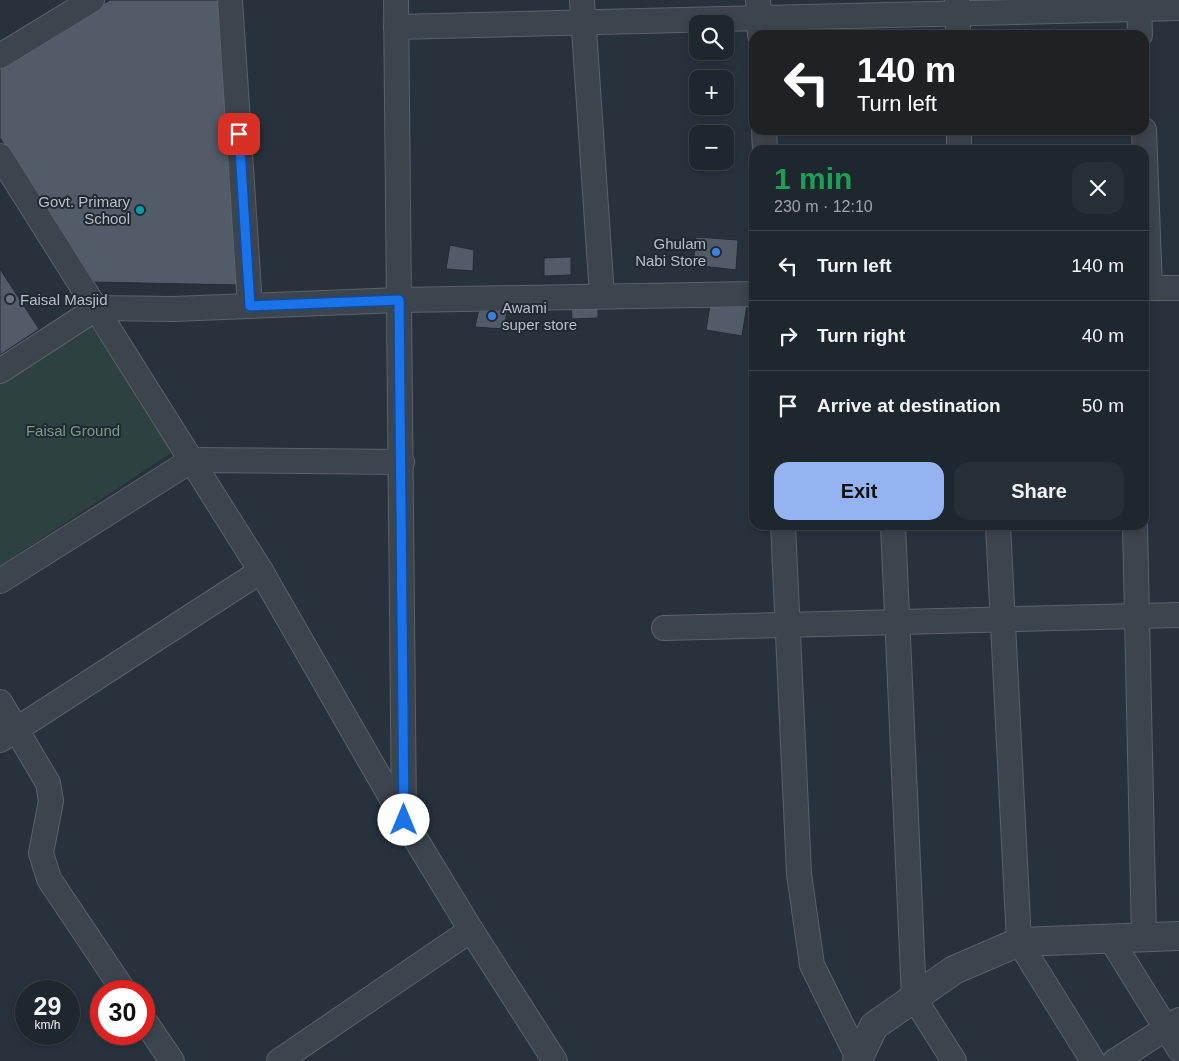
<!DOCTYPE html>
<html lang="en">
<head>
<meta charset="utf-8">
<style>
	body { margin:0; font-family:Arial,sans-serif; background:#262e36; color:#f1f3f6; height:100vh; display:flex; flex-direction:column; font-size:19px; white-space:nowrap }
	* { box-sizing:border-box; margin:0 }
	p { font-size:16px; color:#a1a5aa }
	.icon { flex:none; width:28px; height:28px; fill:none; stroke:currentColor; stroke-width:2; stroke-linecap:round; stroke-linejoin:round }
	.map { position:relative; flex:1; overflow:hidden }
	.panel { position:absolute; left:749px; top:145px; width:400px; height:385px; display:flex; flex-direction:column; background:#1e262e; border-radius:15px; box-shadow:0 2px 8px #0003,0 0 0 1px #3c434a }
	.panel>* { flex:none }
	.banner { position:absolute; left:749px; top:30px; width:400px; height:105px; border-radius:15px; box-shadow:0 2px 8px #0003,0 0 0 1px #3c434a; background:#202124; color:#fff; overflow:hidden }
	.buttons { position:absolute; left:689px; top:15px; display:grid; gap:10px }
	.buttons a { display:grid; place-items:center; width:45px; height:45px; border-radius:10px; background:#1e262e; box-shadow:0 2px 8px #0003,0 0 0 1px #3c434a; font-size:25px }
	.speed { position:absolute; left:15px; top:980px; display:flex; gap:10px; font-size:25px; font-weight:700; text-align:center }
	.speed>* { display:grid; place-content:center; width:65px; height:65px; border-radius:50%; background:#1e262e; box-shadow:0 2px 8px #0003,0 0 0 1px #3c434a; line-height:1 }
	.speed small { font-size:12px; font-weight:400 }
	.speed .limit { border:8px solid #d22; background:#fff; color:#111 }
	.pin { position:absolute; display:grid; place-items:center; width:42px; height:42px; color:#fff; margin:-21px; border-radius:10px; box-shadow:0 2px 8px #0006 }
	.me { position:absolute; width:55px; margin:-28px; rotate:0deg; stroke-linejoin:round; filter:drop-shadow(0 0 4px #0008) }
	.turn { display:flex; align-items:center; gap:18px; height:105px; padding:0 25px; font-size:22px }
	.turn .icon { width:65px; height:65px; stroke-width:2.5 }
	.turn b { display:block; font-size:35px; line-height:42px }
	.round { display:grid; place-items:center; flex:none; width:52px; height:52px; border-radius:15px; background:#262e36 }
	.summary { display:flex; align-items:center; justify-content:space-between; height:85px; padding:0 25px }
	h1 { font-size:30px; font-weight:600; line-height:38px; color:#1e9e55 }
	.action { display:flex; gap:10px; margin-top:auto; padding:10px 25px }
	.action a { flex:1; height:58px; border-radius:15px; background:#95b2f1; color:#111; font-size:20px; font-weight:600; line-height:58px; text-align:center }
	.action a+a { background:#262e36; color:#f1f3f6 }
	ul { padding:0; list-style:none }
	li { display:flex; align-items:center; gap:15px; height:70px; padding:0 25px; border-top:1px solid #3c434a }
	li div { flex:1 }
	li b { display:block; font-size:19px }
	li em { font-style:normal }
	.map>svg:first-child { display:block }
	.green { fill:#2d4141 }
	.building { fill:#525b68; stroke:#232b35 }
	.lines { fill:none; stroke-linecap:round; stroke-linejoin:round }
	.minor-casing { stroke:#5a626b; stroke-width:26 }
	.tertiary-casing { stroke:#5a626b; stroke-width:30 }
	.minor { stroke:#3c444e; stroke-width:24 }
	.tertiary { stroke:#3c444e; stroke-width:28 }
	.route-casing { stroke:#114b97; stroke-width:12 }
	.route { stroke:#1a73e8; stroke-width:9 }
	.culture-dot { fill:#0f9aa8; stroke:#212933; stroke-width:2 }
	.shop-dot { fill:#3f7fe0; stroke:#212933; stroke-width:2 }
	.worship-dot { fill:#6b7280; stroke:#212933; stroke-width:2 }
	.labels { text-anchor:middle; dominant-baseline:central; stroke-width:4; stroke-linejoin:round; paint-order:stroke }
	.poi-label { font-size:15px; fill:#b8bfc8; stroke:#212933; text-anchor:end }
	.park-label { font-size:15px; fill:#799c80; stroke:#212933 }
</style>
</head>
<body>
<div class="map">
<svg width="1179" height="1061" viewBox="0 0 1179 1061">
	<rect width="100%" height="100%" fill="#28323d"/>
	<polygon class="green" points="89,323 174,451 0,566 0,381"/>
	<g class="building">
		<polygon points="110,0 220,0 239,285 93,282 0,138 0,65"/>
		<polygon points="696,237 738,240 736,270 693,265"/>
		<polygon points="450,245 474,250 473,271 446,269"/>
		<polygon points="571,257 571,275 544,276 544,258"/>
		<polygon points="0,269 39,329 0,355"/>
		<polygon points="711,299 747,305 742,336 706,330"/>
		<polygon points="598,300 598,318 572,319 571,301"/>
		<polygon points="480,304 508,305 504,329 475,327"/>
	</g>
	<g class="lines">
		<defs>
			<g id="minor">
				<polyline points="230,0 250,306"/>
				<polyline points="396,0 404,818"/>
				<polyline points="582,0 602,296"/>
				<polyline points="758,0 760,35"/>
				<polyline points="957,0 958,35"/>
				<polyline points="1139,0 1140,35"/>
				<polyline points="396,27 1179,8"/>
				<polyline points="0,56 92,0"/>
				<polyline points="764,130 765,150"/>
				<polyline points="959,130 959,150"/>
				<polyline points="1144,130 1150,288"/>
				<polyline points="0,156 261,571 404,820 471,930 555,1061"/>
				<polyline points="1144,288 1179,288"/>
				<polyline points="0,371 97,308 173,309 399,300 754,294"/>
				<polyline points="783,525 799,874 812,965 858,1058"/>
				<polyline points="893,525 914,998 954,1061"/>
				<polyline points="998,525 1019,942 1093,1061"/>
				<polyline points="1135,525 1144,937"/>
				<polyline points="0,581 192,460 402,462"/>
				<polyline points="664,628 1179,615"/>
				<polyline points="0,702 48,783 51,801 41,853 49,879 124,991"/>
				<polyline points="0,740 261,571"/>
				<polyline points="1110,938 1179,1049"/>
				<polyline points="144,1020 172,1061"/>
				<polyline points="279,1061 471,930"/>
				<polyline points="1115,1061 1179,1020"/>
			</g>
			<polyline id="tertiary" points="857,1061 874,1026 954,970 1019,942 1179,936"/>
		</defs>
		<use href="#minor" class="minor-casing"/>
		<use href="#tertiary" class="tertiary-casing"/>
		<use href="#minor" class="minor"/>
		<use href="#tertiary" class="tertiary"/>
	</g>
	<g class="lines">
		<defs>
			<polyline id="route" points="239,134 250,306 399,300 404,820"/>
		</defs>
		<use href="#route" class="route-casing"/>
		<use href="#route" class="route"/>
	</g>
	<circle class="culture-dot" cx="140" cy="210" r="5"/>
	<g class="shop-dot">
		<circle cx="716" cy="252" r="5"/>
		<circle cx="492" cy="316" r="5"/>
	</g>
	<circle class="worship-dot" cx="10" cy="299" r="5"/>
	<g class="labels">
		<g class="poi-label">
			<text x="130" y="201">Govt. Primary<tspan x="130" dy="17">School</tspan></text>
			<text x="706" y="243">Ghulam<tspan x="706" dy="17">Nabi Store</tspan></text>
			<text x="20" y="299" text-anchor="start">Faisal Masjid</text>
			<text x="502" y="307" text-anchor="start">Awami<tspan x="502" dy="17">super store</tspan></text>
		</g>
		<g class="park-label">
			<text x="73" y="430">Faisal Ground</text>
		</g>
	</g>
</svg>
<div class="buttons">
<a><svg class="icon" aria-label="search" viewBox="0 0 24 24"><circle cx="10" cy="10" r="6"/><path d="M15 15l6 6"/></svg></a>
<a>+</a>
<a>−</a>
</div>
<div class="speed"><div>29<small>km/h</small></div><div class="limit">30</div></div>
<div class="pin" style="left:239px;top:134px;background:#d93025"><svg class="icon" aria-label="arrive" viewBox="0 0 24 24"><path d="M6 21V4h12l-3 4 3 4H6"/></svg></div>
<svg class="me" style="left:404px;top:820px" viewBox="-20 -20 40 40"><circle r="19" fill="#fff"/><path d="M0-13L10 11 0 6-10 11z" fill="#1a73e8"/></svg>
<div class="banner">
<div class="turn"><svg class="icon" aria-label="left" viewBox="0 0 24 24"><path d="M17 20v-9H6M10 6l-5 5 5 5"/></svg><div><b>140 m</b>Turn left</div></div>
</div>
<section class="panel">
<div class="summary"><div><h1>1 min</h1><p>230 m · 12:10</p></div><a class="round"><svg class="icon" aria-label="close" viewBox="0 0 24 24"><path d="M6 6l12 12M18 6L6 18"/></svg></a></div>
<ul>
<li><svg class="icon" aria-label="left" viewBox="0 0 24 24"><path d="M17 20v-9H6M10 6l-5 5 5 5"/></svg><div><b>Turn left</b></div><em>140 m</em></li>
<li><svg class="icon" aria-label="right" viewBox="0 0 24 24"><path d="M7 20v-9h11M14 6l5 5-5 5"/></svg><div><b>Turn right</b></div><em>40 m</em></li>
<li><svg class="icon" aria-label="arrive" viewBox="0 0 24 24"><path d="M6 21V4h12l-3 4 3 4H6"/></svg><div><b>Arrive at destination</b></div><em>50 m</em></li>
</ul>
<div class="action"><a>Exit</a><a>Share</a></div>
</section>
</div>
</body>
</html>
